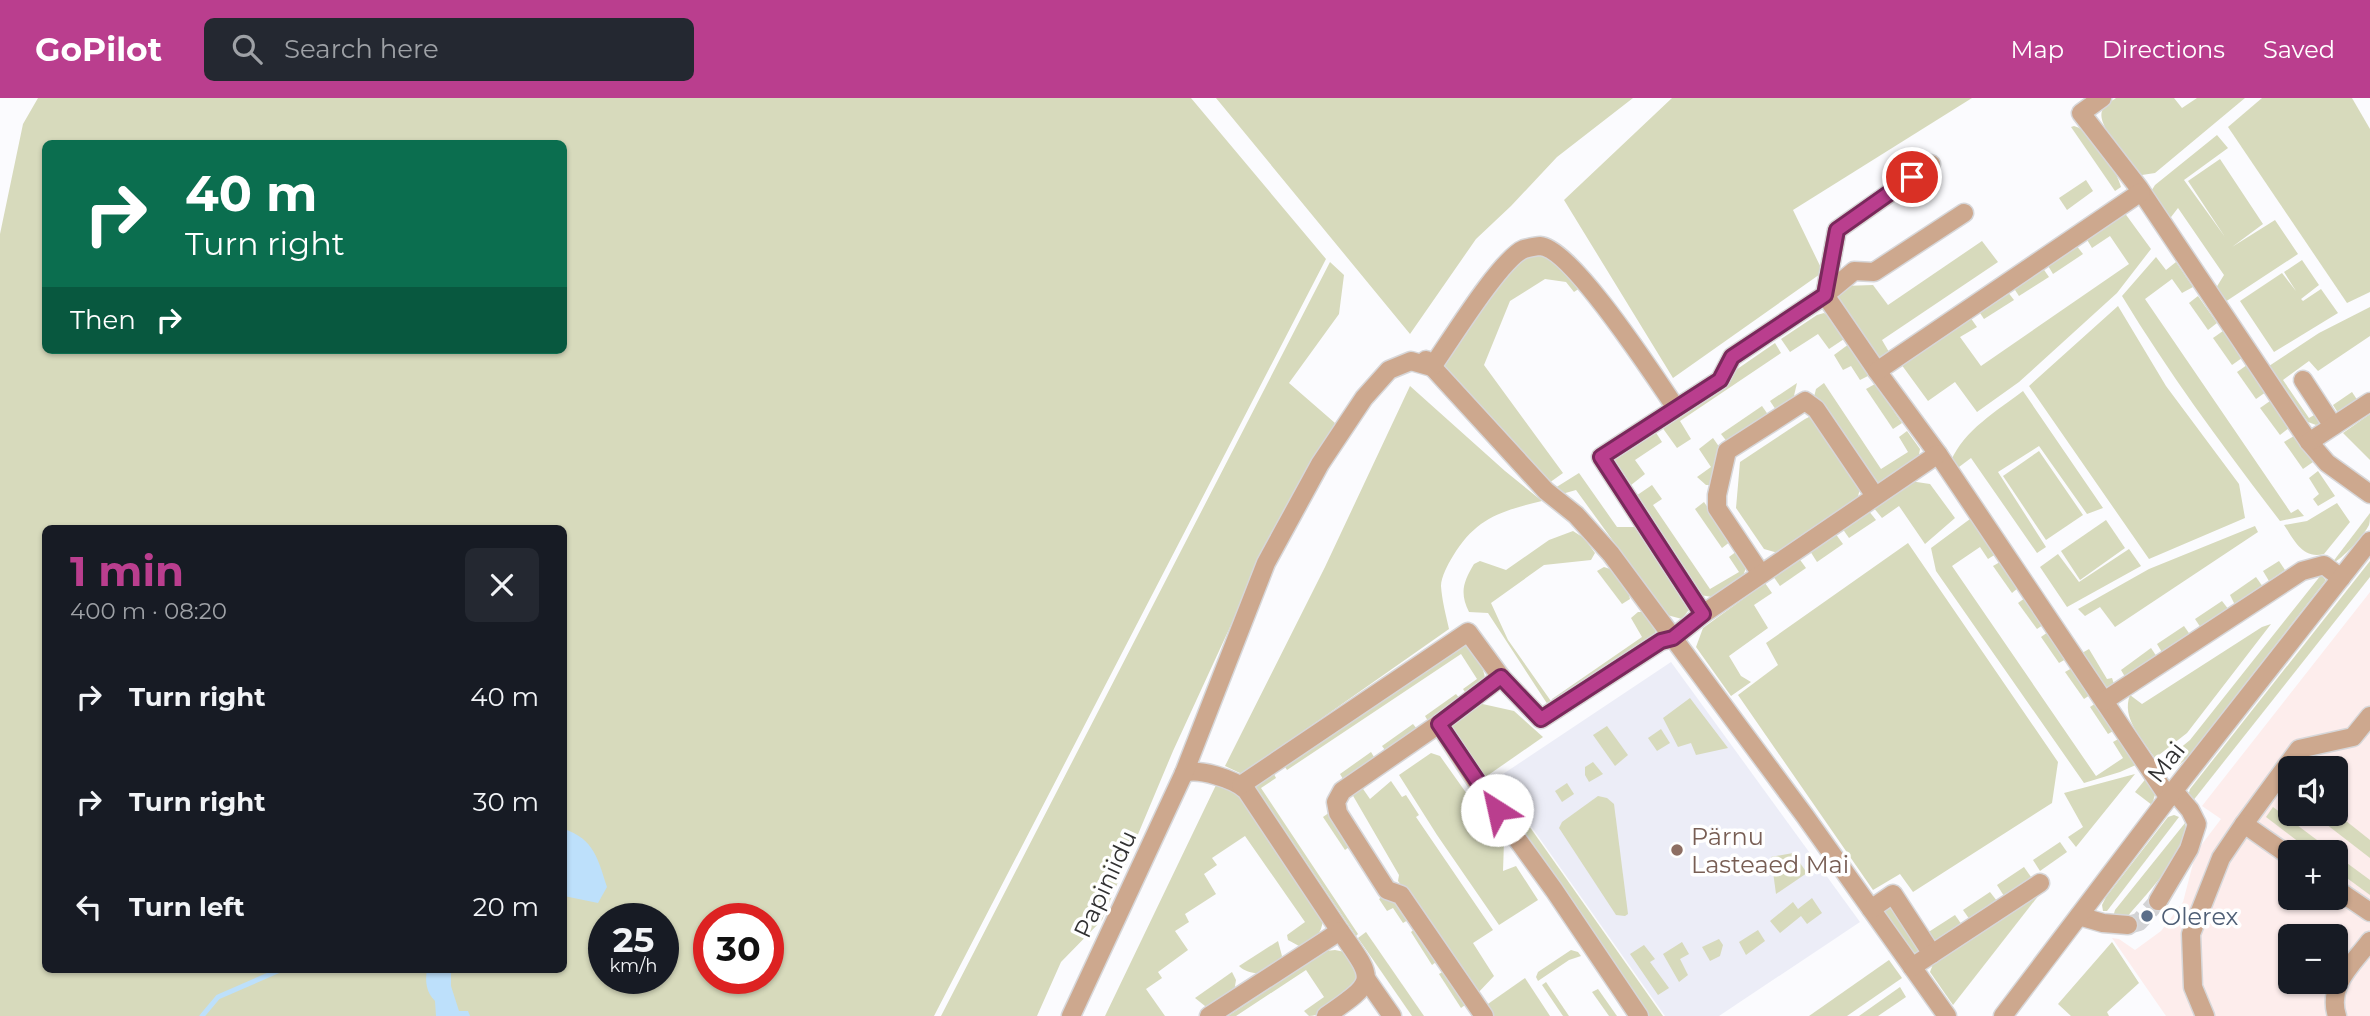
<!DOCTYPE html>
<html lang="en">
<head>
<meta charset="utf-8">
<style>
	body { margin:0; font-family:Montserrat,sans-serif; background:#242831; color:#f1f3f6; height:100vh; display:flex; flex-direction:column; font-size:26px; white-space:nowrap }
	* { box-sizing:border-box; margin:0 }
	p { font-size:23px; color:#9ea1a6 }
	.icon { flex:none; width:38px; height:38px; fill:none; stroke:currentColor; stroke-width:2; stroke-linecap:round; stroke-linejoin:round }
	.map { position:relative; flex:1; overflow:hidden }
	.details { position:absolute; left:42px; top:427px; width:525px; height:448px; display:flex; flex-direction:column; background:#171b24; border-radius:10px; box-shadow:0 2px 5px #0004 }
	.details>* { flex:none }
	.top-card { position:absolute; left:42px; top:42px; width:525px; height:214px; border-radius:10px; box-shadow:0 2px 5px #0004; background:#0b6e4f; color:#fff; overflow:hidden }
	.fabs { position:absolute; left:2278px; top:658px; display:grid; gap:14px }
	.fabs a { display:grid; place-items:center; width:70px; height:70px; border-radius:10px; background:#171b24; box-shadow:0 2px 5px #0004; font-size:35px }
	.speed { position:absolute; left:588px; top:805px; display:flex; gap:14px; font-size:35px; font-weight:700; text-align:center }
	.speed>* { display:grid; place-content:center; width:91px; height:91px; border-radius:50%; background:#171b24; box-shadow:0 2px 5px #0004; line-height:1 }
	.speed small { font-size:18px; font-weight:400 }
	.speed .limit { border:10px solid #d22; background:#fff; color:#111 }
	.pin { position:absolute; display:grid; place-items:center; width:60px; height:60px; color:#fff; margin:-30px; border:4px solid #fff; border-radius:50%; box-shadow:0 2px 7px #0007 }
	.me { position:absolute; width:77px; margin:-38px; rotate:325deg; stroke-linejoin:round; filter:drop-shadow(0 0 5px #0008) }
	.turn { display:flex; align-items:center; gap:24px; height:147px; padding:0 28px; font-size:32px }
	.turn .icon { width:91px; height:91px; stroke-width:2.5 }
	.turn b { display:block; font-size:49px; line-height:60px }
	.then { display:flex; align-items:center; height:66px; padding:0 28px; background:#0003; gap:14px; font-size:26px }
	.round { display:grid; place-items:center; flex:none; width:74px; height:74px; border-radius:10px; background:#242831 }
	.overview { display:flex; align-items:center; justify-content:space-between; height:119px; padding:0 28px }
	h1 { font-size:42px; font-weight:700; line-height:52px; color:#ba3e8e }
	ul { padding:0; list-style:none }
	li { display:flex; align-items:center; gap:21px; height:105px; padding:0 28px }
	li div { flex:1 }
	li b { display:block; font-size:26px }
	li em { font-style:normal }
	header { display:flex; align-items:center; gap:42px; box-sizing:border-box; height:98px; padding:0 35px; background:#ba3e8e; color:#fff }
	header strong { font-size:33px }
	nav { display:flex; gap:38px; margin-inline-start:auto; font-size:24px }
	.search { width:490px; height:63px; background:#242831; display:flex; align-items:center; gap:18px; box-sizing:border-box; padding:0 24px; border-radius:10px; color:#9ea1a6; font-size:26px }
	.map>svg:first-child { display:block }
	.commercial { fill:#fdedec; fill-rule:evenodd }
	.built { fill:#ecedf7 }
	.green { fill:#d7dabc; fill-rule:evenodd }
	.water { fill:#bde0fb }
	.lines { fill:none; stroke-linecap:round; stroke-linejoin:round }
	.stream { stroke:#bde0fb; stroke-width:5 }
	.minor-tunnel { stroke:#d3d3d5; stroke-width:18; stroke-dasharray:18 9; stroke-linecap:butt }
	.minor-casing { stroke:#d7d7d9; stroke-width:21 }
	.minor { stroke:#cda88e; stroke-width:18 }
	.route-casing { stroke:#79285c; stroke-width:18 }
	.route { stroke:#ba3e8e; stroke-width:12 }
	.education-dot { fill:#8d6e63; stroke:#fff; stroke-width:2.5 }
	.service-dot { fill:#5c6f8a; stroke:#fff; stroke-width:2.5 }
	.labels { text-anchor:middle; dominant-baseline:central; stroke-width:7; stroke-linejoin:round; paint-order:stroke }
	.street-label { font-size:24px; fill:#313132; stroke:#fff }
	.education-label { font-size:24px; fill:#785e54; stroke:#fff; text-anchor:start }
	.service-label { font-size:24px; fill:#4e5e75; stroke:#fff; text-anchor:start }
</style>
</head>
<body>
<header>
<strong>GoPilot</strong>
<div class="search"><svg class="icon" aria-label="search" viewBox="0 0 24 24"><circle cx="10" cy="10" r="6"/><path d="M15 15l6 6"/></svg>Search here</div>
<nav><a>Map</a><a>Directions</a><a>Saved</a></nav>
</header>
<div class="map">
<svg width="2370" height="918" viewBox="0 0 2370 918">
	<rect width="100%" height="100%" fill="#fbfbfe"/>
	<path class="commercial" d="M2370 494V918H2166L2112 840 2119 841 2135 852 2161 833 2183 804 2196 754 2221 721 2202 708ZM2291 670H2336V716H2291ZM2291 754H2336V800H2291ZM2291 838H2336V884H2291Z"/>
	<polygon class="built" points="1671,564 1860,824 1719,918 1665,918 1497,680"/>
	<g class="green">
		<path d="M38 0H1191L1326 161 934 918H0V136L23 26ZM46 46H564V252H46ZM46 430H564V872H46ZM604 821H663V880H604ZM709 821H768V880H709Z"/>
		<polygon points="1216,0 1633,0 1557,59 1511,108 1476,141 1410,236"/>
		<polygon points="1672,0 1972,0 1793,112 1823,174 1673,280 1564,102"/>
		<path d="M2116 0H2174L2182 10 2197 0H2245L2155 75 2142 77C2132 64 2093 26 2103 11 2105 6 2112 3 2116 0Z"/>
		<polygon points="2262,0 2352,0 2370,31 2370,194 2347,205 2228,29"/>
		<path d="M2074 28C2092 32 2116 71 2121 89L2115 93 2071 29Z"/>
		<polygon points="2217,37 2228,50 2184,82 2225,139 2188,83 2220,61 2263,126 2232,149 2275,122 2298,156 2225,204 2216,190 2224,177 2178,110 2168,123 2150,95 2155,87"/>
		<polygon points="2086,82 2093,93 2067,112 2059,100"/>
		<polygon points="2124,114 2151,151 2117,195 2019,284 1977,314 1955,284 1928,303 1901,266 1970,219 1977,229 1960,239 1981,268 2129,166 2110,138 2092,150 2086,140"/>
		<polygon points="1982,143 1998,164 1882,242 1889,254 1880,261 1835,195 1843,188 1873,187 1888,207"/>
		<polygon points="2076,147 2083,156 2053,176 2047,166"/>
		<polygon points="1532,154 1551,157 1580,190 1574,194 1566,184 1545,181 1510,203 1484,267 1563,375 1549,385 1438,270 1509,171"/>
		<path d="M2156 159 2166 172 2176 164 2193 189 2182 195 2172 181 2145 201 2291 415 2298 411 2304 418 2280 423C2224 350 2170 277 2122 198Z"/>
		<polygon points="2302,162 2319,187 2301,201 2303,203 2321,191 2338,215 2274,254 2240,203 2282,175 2296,193 2284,174"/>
		<polygon points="1330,164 1344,177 1339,216 1289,285 1335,325 1271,440 1173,653 1102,822 1061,864 1037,918 941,918"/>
		<polygon points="2042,169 2049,179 2019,198 2013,189"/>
		<polygon points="2007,193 2014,202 1984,221 1978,212"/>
		<polygon points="2198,198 2217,225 2208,232 2189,205"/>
		<polygon points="2118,208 2166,288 2239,386 2245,420 2149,461 2029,288"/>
		<polygon points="2370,209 2370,238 2318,273 2309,263 2283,282 2309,320 2316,316 2321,325 2316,327 2308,324 2269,268 2319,235"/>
		<polygon points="1824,215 1831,220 1847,239 1829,251 1818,236 1790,254 1781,241 1817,217"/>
		<polygon points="2223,233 2242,260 2232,267 2213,240"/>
		<polygon points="1775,245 1781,255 1680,323 1691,341 1677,350 1659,325"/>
		<polygon points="1849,246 1870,277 1860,282 1851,268 1843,272 1834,257"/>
		<polygon points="2247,267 2266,294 2256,301 2237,274"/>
		<polygon points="1797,285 1793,302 1776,312 1770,303"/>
		<polygon points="1824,285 1881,371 1908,354 1899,339 1907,333 1920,351 1918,362 1879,386 1875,385 1814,299 1816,291"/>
		<polygon points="1875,286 1902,325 1893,331 1866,291"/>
		<path d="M1410 288 1505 373 1542 403C1501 413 1476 420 1453 458 1448 466 1441 479 1441 488 1442 503 1446 517 1449 531L1242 676 1225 668 1325 469Z"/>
		<path d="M2023 293 2103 410 2087 416 2039 348 1998 374 2046 449 2037 455 1971 360 1955 372 1951 363C1964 332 1997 313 2023 293Z"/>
		<polygon points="2352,294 2358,303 2338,315 2333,307"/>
		<polygon points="2270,303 2289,330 2280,337 2260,310"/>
		<polygon points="1762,308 1769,318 1728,345 1721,336"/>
		<polygon points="2370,316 2370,362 2343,335"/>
		<polygon points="1811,318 1861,387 1857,402 1778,455 1764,451 1736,410 1740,364 1805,321"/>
		<polygon points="1653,330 1662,344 1635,362 1645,376 1626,391 1615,374 1614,358"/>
		<polygon points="2294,338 2313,364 2303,371 2284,344"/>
		<polygon points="1713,340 1720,350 1711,387 1706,387 1697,379 1711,369 1699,351"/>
		<polygon points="2039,353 2083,417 2046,442 2003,378"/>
		<polygon points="2318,373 2335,398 2318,408 2313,401 2319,396 2309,380"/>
		<polygon points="1579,375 1617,429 1636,429 1689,505 1688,513 1682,521 1667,517 1576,392 1562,396 1555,390"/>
		<polygon points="1910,383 1930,386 1955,420 1925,446 1899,408 1882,420 1873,409"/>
		<polygon points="1652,387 1662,401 1653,407 1710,491 1739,474 1729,459 1737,453 1747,467 1743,478 1712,499 1700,497 1633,400"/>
		<polygon points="1704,404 1731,443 1722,450 1695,411"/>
		<path d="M2337 405 2350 424 2324 456C2303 462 2294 442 2284 427L2307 423Z"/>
		<polygon points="1868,412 1876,422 1849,440 1842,430"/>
		<path d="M2370 415C2370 418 2370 424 2369 427 2364 437 2342 462 2332 465Z"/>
		<polygon points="1970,421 1996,456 1988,461 1980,449 1952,468 2096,678 2123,660 2113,644 2120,640 2138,666 2120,674 2084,685 1936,473 1931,450"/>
		<polygon points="2106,422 2125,450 2080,482 2061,453"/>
		<polygon points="2255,428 2258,434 2115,529 2100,509 2085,518 2078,511 2149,471"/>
		<path d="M1573 433 1584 440 1595 455 1591 462 1544 467 1491 505 1508 542 1553 606 1548 607 1488 515 1469 514C1459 494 1464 483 1474 466L1480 463 1506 472 1549 442Z"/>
		<polygon points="1835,435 1843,446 1817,464 1810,453"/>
		<polygon points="1908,445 2058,664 2052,705 1913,794 1900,776 1873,792 1738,597 1778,567 1766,545"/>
		<polygon points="2129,451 2141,468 2067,509 2040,469 2058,456 2079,484"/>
		<polygon points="1798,459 1806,470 1780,488 1773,478"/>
		<polygon points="2279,463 2285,472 2269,483 2263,473"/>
		<polygon points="2370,463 2370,479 2192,704 2188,698 2190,691"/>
		<polygon points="2000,464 2018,490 2012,495 1993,468"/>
		<polygon points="1604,469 1610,471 1629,497 1630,501 1622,506 1597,473"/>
		<polygon points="2321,477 2326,482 2188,659 2178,668 2161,666 2190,642"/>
		<polygon points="2256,479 2263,489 2235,507 2230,497"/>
		<polygon points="1765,485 1772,495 1754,507 1768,530 1729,558 1741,578 1751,584 1731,598 1696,549 1703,530"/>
		<polygon points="2025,500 2043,527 2037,531 2018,505"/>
		<polygon points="2222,503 2229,512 2201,530 2195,521"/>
		<polygon points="1638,514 1643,514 1656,531 1654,539 1555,605 1552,601 1642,539 1631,520"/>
		<path d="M2271 526 2187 635 2155 660C2142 641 2121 620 2130 597L2142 606 2262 529Z"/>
		<polygon points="2184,528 2191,538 2163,556 2157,546"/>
		<polygon points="2048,534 2066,561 2059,565 2041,539"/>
		<path d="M1465 545C1473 557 1485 568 1485 582L1467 597 1463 591 1477 581 1461 556 1287 672 1282 664Z"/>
		<polygon points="2151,550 2157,559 2127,582 2121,572"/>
		<polygon points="2089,551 2107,581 2112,580 2114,586 2107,591 2082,555"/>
		<polygon points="2072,570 2090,597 2084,601 2065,574"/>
		<polygon points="1456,596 1460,601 1428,623 1425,618"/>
		<polygon points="1690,600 1728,650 1696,657 1691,645 1678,649 1663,620"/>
		<polygon points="1478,605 1514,613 1543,639 1484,680 1448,631"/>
		<polygon points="2096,605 2115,632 2108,636 2090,609"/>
		<polygon points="1413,626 1417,631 1385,652 1382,648"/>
		<polygon points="1607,628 1628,657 1615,668 1593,637"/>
		<polygon points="1661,631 1670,645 1657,653 1648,640"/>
		<polygon points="1371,654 1374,659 1343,681 1340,676"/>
		<polygon points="1431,655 1440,658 1484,720 1487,719 1504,744 1503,773 1516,768 1538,802 1499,827 1437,737 1399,677"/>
		<polygon points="1593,664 1603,676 1589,684 1585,677 1585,669"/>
		<polygon points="1270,675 1274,676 1276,680 1261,690 1358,836 1356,838 1255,688"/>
		<polygon points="2135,676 2076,749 2068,739 2083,729 2064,695"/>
		<polygon points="2148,678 2156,693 2152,707 2135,694"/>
		<polygon points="1496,681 1663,918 1645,918 1488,688"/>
		<polygon points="1391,683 1402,699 1406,697 1419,717 1416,719 1493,832 1473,845 1494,878 1476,897 1425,819 1398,783 1399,777 1352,696 1361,688 1370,701"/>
		<polygon points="1567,685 1574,696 1562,704 1555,693"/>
		<path d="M1216 687 1239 697 1323 821C1322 836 1314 844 1299 848L1288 842 1287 837 1305 824 1245 738 1212 760 1217 767 1204 776 1216 796 1185 816 1189 824 1175 833 1188 852 1158 874 1162 880 1146 891 1165 918H1105Z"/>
		<polygon points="1598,698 1607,700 1614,706 1628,816 1625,818 1616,817 1559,730 1562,724"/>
		<polygon points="2273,709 2333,754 2312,754 2266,719"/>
		<polygon points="1330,714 1348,740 1349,749 1345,752 1323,719"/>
		<polygon points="2336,715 2370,742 2370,760 2313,716"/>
		<polygon points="2174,717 2179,719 2107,813 2103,813 2102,807 2106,799 2168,719"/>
		<path d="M2185 725C2193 748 2143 800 2128 818L2123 821 2113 819 2115 812Z"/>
		<polygon points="2060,744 2067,754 2040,773 2033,762"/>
		<polygon points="1793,755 1807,775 1776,796 1771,759"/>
		<polygon points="2336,757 2370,782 2370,797 2336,772"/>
		<polygon points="2024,769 2031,779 2004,798 1997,787"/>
		<polygon points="2046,788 1953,907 1930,874 1935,861"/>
		<polygon points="1990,794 1997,803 1970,822 1963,812"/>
		<polygon points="1386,796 1400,804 1408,822 1403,825 1393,810 1387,813 1379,801"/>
		<polygon points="1812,800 1822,815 1807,826 1801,818 1780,835 1770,823 1793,804 1798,811"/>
		<polygon points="1890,809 1921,853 1918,856 1911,854 1887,819 1885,813"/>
		<polygon points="1955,817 1962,827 1934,846 1927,835"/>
		<polygon points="1417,829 1435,855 1436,864 1432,867 1411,834"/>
		<polygon points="1758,832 1765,843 1746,857 1739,844"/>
		<polygon points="1366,834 1424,918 1412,918 1358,840"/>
		<polygon points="1719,841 1723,847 1720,858 1710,863 1702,849"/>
		<path d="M1278 843 1282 858C1274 875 1253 881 1239 868Z"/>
		<polygon points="1682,844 1689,856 1680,861 1688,877 1679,884 1663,856"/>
		<polygon points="2112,844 2139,885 2107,914 2109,918 2071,918 2058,906"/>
		<polygon points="1644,847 1655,861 1650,864 1669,890 1658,897 1630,856"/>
		<path d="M1335 852 1345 854C1349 859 1356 866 1357 872 1360 892 1326 918 1309 918L1304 913 1324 899 1306 872 1236 918H1228L1326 853Z"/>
		<polygon points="1571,852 1578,854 1581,858 1569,862 1538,883 1536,879 1538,874"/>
		<polygon points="1889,862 1902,880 1847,918 1809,918"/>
		<polygon points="1446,872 1464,898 1465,907 1461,910 1439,876"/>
		<polygon points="1232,874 1236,882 1234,894 1212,908 1205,908 1195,900"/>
		<polygon points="1525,880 1550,918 1492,918 1485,908"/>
		<polygon points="1546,884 1569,918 1563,918 1542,887"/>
		<polygon points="1900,889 1906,899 1878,918 1859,918"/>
		<polygon points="1598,891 1617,918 1609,918 1592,894"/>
	</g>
	<g class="water">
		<path d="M564 731C594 741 598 761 607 789L598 805 564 798Z"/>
		<path d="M427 872H451V888L459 913H468L470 918H436L435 903C426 894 425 883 427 872Z"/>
	</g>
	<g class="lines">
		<polyline class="stream" points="202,918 218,899 280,872"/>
		<polyline class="minor-tunnel" points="2128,827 2139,824 2158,803"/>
		<defs>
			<g id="minor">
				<polyline points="2102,0 2081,15 2139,90 2309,344 2327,365 2370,396"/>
				<polyline points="1931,66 1837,132 1825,197 1877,273 1938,356 2169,700"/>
				<polyline points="1426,262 1546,393 1576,417 1611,456 1805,718 1947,918"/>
				<polyline points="1877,273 2141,94"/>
				<polyline points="2303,282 2333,328"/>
				<polyline points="2309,344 2370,304"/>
				<polyline points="1761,476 1717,410 1717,397 1727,353 1805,303 1816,311 1875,398"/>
				<polyline points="1703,516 1601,359 1720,282 1732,259 1825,197 1854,173 1874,174 1964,115"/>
				<polyline points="1501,579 1541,621 1661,543 1673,540 1703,516 1938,356"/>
				<polyline points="2104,603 2302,473 2324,467 2341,480"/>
				<polyline points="1439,626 1342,693 1336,704 1338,715 1387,792 1401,797 1484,918"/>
				<path d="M1184 675C1199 670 1234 681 1246 692L1340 833 1209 918"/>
				<polyline points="1241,687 1468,534 1501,579 1439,626 1486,698 1554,792 1639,918"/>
				<polyline points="2291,759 2244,726 2299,651 2353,639 2370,618"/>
				<polyline points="2336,791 2370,814"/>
				<polyline points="2158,803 2189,751 2197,726 2190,712 2174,693"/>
				<polyline points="1871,811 1893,796 1932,856"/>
				<polyline points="2079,818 2103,825 2128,827"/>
				<polyline points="1912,869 2040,785"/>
				<polyline points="1367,882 1392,918"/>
				<path d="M1071 918 1184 675 1266 465 1320 366 1364 300 1389 272 1411 263 1432 269C1449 245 1501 160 1524 151 1528 150 1536 148 1540 148 1572 150 1656 281 1676 310"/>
				<path d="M1326 918C1378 882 1375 883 1340 833"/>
				<polyline points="2003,918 2175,691 2370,443"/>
				<polyline points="2205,918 2193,889 2191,836 2221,760 2244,726"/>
				<path d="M2337 918C2327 887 2352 867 2370 843"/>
			</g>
		</defs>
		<use href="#minor" class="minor-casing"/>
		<use href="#minor" class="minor"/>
	</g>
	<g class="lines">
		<defs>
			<polyline id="route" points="1497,712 1439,626 1501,579 1541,621 1661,543 1673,540 1703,516 1601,359 1720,282 1732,259 1825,197 1837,132 1912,79"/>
		</defs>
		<use href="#route" class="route-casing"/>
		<use href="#route" class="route"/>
	</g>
	<circle class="education-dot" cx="1677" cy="752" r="7"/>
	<circle class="service-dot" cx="2147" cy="818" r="7"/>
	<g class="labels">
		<g class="street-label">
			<text transform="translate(2166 664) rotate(-52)">Mai</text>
			<text transform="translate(1105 786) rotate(-65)">Papiniidu</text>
		</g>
		<g class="education-label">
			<text x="1691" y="738">Pärnu<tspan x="1691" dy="28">Lasteaed Mai</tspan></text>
		</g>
		<g class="service-label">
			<text x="2161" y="818">Olerex</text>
		</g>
	</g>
</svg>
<div class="fabs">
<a><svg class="icon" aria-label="sound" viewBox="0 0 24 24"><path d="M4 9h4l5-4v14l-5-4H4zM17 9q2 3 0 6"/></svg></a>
<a>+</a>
<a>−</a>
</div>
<div class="speed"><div>25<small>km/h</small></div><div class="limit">30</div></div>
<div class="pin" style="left:1912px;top:79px;background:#d93025"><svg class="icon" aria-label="arrive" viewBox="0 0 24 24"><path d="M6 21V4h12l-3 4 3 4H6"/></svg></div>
<svg class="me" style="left:1497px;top:712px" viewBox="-20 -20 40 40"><circle r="19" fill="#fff"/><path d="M0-13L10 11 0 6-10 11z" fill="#ba3e8e"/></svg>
<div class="top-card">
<div class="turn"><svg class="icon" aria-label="right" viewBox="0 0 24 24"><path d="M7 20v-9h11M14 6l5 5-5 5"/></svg><div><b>40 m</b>Turn right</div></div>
<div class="then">Then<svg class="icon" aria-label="right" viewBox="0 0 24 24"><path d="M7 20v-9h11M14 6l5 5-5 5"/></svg></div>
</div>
<section class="details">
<div class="overview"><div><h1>1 min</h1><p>400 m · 08:20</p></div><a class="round"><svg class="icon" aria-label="close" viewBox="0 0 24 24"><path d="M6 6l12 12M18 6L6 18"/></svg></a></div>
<ul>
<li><svg class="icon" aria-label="right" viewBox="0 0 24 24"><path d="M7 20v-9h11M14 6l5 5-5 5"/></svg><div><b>Turn right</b></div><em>40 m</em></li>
<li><svg class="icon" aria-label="right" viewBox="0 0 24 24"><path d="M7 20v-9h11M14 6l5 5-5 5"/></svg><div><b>Turn right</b></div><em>30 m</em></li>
<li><svg class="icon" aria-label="left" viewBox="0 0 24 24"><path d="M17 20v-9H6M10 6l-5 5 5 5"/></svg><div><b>Turn left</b></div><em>20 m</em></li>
</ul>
</section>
</div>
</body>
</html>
